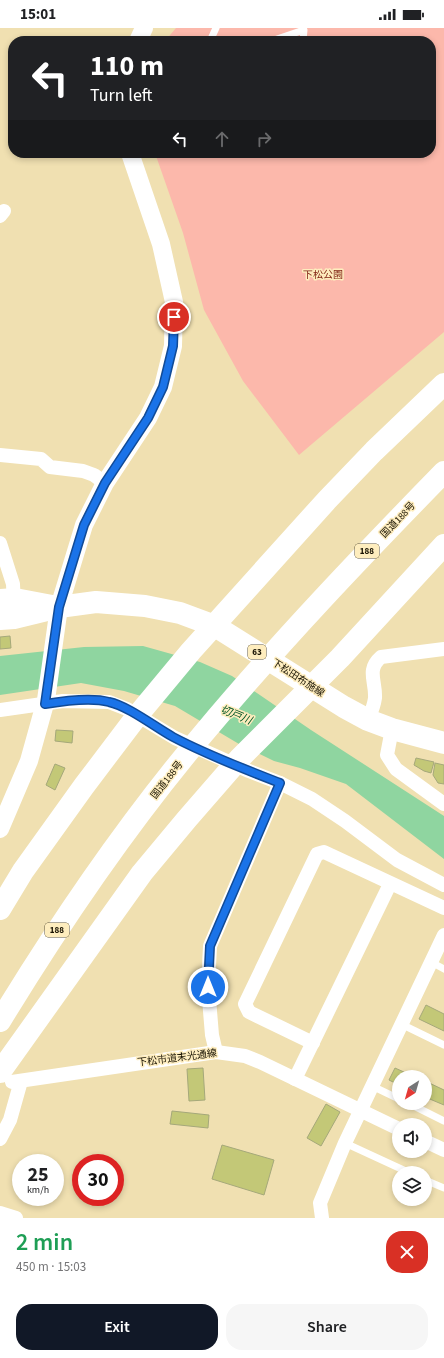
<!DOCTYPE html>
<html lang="en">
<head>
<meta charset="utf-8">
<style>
	body { margin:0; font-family:"Source Sans 3","Noto Sans JP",sans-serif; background:#f6f6f6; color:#202124; height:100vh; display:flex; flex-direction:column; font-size:15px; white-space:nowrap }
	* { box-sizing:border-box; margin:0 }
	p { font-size:13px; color:#757577 }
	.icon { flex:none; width:22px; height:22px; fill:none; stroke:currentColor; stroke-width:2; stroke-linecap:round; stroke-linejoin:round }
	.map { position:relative; height:1190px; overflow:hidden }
	.sheet { display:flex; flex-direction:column; background:#fff; flex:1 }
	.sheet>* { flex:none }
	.banner { position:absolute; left:8px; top:8px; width:428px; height:122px; border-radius:16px; box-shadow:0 2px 6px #0003; background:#202124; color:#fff; overflow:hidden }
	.needle { width:26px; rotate:217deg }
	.fabs { position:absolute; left:392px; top:1042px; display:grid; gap:8px }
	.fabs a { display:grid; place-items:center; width:40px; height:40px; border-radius:50%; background:#fff; box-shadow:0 2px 6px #0003; font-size:20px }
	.speed { position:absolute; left:12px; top:1126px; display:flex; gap:8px; font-size:20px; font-weight:700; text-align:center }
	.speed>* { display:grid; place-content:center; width:52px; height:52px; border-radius:50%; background:#fff; box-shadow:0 2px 6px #0003; line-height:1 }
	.speed small { font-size:10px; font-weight:400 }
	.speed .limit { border:6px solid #d22; background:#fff; color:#111 }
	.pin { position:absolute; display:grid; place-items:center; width:34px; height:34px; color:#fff; margin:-17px; border:2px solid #fff; border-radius:50%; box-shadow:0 1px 4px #0007 }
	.me { position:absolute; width:44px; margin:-22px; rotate:0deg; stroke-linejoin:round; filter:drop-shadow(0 0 3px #0008) }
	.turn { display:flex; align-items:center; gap:14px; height:84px; padding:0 16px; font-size:18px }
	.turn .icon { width:52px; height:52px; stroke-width:2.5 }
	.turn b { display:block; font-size:28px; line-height:34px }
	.lanes { display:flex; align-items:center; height:38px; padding:0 16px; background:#0003; justify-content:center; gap:20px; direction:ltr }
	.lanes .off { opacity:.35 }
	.round { display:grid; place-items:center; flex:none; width:42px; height:42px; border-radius:16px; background:#f6f6f6 }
	.head { display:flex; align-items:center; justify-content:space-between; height:68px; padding:0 16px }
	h1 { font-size:24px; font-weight:600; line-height:30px; color:#1e9e55 }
	.cta { display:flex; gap:8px; margin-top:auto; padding:8px 16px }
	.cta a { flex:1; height:46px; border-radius:16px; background:#111827; color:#fff; font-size:16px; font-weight:600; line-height:46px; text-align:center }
	.cta a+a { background:#f6f6f6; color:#202124 }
	.status { display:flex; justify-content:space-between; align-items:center; height:28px; padding:0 20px; background:#fff; direction:ltr }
	.status svg { height:11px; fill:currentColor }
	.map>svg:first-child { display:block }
	.green { fill:#fcb8ab }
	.water { fill:#8fd5a0 }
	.building { fill:#c3c877; stroke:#a5a87a }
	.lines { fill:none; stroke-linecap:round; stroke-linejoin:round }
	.service { stroke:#fff; stroke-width:7 }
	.minor { stroke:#fff; stroke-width:14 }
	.tertiary { stroke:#fff; stroke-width:18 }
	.primary { stroke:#fff; stroke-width:22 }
	.trunk { stroke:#fff; stroke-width:22 }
	.route-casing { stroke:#114b97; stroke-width:10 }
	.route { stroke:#1a73e8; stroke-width:7 }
	.labels { text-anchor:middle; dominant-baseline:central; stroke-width:3; stroke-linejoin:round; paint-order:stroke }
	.shield { fill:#feedbe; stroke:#5e543b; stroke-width:1 }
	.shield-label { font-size:9px; font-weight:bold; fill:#191303 }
	.park-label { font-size:10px; fill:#7e1d10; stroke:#feedbe }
	.street-label { font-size:10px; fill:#191303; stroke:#feedbe }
	.water-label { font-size:11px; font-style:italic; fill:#005526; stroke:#feedbe }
</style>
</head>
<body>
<div class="status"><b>15:01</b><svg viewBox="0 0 49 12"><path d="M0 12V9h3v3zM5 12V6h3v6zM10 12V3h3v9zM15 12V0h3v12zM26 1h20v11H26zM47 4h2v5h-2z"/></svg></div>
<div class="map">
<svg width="444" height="1190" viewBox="0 0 444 1190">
	<rect width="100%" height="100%" fill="#f0e0b1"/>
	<polygon class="green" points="176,0 444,0 444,304 299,427 243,353 204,282 183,205 155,125 431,125 431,13 165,13"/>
	<polygon class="water" points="143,618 200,634 232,648 311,702 444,788 444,831 346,756 300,740 274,733 239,716 175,678 124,663 81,655 0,667 0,628 84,619"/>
	<g class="building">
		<polygon points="10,608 11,620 0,621 0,609"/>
		<polygon points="56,702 73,703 72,715 55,713"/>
		<polygon points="416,730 434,734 431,745 424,743 414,737"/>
		<polygon points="435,735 444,737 444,756 438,755 433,747"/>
		<polygon points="55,736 65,740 55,762 46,757"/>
		<polygon points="426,977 444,986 444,1003 419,991"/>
		<polygon points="203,1040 205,1072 189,1073 187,1041"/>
		<polygon points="395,1040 415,1049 399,1049 399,1057 389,1052"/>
		<polygon points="425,1053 444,1062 444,1077 425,1069"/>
		<polygon points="326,1076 340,1084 321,1118 307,1110"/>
		<polygon points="172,1083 209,1087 208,1100 170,1096"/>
		<polygon points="222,1117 274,1132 264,1167 212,1151"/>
	</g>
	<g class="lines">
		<g class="service">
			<polyline points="210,13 216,0"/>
			<polyline points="271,13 304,2 303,13"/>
			<polyline points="431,934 444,941"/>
			<polyline points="401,996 444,1017"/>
			<polyline points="372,1058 399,1071"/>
			<polyline points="408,1075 444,1093"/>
			<polyline points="345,1115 410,1145"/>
			<polyline points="425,1152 444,1160"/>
		</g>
		<g class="minor">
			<polyline points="0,188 4,183"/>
			<polyline points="0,427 41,431 50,439 83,443 94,447 105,455"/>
			<polyline points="0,515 13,556 14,578"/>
			<polyline points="0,682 63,673 109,674 127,681 175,710 249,743 280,755 312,771 345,793 397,832 444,857"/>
			<path d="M368 692C371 685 374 678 375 670 376 653 366 642 381 629L444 621"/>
			<polyline points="392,701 387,727 396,741 444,776"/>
			<polyline points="313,1015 249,984 245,976 317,826 324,824 444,880"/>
			<polyline points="216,1024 212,1007 208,959 210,918 280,755"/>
			<polyline points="295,1051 390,856"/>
			<polyline points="12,1054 216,1024 245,1028 260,1034 399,1101"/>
			<polyline points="0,1111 10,1092 21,1053"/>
			<polyline points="425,1113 444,1122"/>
			<polyline points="0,1185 16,1190"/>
			<polyline points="322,1190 320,1175 345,1115 444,907"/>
		</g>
		<g class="tertiary">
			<polyline points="138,13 144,0"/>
			<polyline points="0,801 29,733 46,672 59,579 84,497 105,455 148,390 163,359 173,318 174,274 161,216 130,125"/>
		</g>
		<g class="primary">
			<polyline points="0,572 15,571 52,578"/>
			<polyline points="0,591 14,590 59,579 96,574 145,578 180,585 215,598 344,679 368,692 392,701 444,715"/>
		</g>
		<g class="trunk">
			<polyline points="0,881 23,843 84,758 137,688 191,623 327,472 374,423 444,356"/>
			<path d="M0 993C61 893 127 796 203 706 279 615 361 529 444 444"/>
			<polyline points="0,1044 142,845 187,791 240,730 340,630 444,517"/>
		</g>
	</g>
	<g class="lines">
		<defs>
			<path id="route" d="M174 289 173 318 163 359 148 390 105 455 84 497 59 579 45 676C63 673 91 669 109 674 128 678 155 699 173 709 207 727 244 741 280 755L210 918 208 959"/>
		</defs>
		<use href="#route" class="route-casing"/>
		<use href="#route" class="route"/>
	</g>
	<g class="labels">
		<g class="shield">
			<rect x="355" y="516" width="24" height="14" rx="3"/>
			<rect x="248" y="617" width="18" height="14" rx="3"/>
			<rect x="45" y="895" width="24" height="14" rx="3"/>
		</g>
		<g class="shield-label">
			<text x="367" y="523">188</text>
			<text x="257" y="624">63</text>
			<text x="57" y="902">188</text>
		</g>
		<g class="park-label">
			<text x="323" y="247">下松公園</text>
		</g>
		<g class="street-label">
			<text transform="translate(398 492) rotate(-46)">国道188号</text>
			<text transform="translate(298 650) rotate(33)">下松田布施線</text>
			<text transform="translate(167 752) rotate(-52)">国道188号</text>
			<text transform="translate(177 1030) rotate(-7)">下松市道末光通線</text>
		</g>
		<g class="water-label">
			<text transform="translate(236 687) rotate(22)">切戸川</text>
		</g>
	</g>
</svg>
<div class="fabs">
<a><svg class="needle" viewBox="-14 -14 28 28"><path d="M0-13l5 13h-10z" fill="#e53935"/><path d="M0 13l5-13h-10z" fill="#757577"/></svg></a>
<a><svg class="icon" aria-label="sound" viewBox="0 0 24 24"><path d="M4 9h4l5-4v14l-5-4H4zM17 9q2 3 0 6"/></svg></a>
<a><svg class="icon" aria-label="layers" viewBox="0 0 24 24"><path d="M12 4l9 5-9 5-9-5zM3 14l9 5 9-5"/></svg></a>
</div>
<div class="speed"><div>25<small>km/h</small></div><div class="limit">30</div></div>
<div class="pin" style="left:174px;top:289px;background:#d93025"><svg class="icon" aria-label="arrive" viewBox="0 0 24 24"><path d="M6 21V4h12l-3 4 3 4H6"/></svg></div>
<svg class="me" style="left:208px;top:959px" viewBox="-20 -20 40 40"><circle r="17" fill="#1a73e8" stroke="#fff" stroke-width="3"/><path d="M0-11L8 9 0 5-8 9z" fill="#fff"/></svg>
<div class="banner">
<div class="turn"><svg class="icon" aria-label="left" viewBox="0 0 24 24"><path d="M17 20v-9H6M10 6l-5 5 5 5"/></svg><div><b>110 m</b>Turn left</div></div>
<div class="lanes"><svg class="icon" aria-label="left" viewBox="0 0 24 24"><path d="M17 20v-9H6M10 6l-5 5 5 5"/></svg><svg class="icon off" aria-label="ahead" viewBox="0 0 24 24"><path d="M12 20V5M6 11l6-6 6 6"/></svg><svg class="icon off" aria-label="right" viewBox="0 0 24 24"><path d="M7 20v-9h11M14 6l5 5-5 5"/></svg></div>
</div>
</div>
<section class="sheet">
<div class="head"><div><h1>2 min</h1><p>450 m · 15:03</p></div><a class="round" style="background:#d93025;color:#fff"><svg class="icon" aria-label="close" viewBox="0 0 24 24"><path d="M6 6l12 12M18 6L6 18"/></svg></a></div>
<div class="cta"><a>Exit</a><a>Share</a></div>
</section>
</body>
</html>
